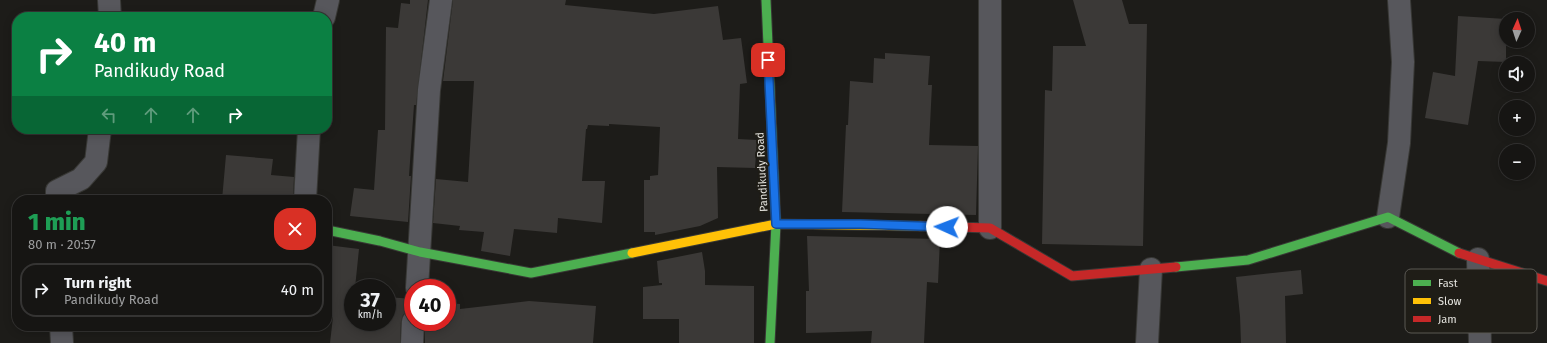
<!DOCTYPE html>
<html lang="en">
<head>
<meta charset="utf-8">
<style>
	body { margin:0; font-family:"Fira Sans",sans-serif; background:#232221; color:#f1f3f6; height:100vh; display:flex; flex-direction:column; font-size:15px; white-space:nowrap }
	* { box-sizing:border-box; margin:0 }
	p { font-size:13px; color:#9e9fa0 }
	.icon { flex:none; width:22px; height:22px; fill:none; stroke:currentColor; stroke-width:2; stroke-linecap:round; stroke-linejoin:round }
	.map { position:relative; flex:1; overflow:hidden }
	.details { position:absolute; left:12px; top:195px; width:320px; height:136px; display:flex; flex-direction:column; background:#161513; border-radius:16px; box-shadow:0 2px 10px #0003,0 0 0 1px #353433 }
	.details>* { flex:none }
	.banner { position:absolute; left:12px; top:12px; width:320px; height:122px; border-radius:16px; box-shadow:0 2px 10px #0003,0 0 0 1px #353433; background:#0b8043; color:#fff; overflow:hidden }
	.needle { width:26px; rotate:3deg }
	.controls { position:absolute; left:1499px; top:12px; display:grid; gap:8px }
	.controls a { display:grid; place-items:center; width:36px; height:36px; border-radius:50%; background:#161513; box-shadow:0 2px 10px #0003,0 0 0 1px #353433; font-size:20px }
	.speed { position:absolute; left:344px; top:279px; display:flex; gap:8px; font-size:20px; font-weight:700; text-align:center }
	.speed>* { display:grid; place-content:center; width:52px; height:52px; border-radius:50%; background:#161513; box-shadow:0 2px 10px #0003,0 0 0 1px #353433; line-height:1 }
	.speed small { font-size:10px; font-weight:400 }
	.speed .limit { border:6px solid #d22; background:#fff; color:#111 }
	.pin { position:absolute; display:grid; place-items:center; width:34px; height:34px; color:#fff; margin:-17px; border-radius:8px; box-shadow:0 2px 6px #0006 }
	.me { position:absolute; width:44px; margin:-22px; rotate:272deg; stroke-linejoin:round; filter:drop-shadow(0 0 3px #0008) }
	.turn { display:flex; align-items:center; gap:14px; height:84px; padding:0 16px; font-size:18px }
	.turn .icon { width:52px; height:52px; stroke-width:2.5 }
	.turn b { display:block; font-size:28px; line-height:34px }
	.lanes { display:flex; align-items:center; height:38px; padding:0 16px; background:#0003; justify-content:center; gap:20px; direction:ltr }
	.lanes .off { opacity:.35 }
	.round { display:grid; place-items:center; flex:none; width:42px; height:42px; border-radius:16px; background:#232221 }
	.head { display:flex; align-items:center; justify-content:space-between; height:68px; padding:0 16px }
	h1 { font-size:24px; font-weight:800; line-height:30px; color:#1e9e55 }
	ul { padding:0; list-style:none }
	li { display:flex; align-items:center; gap:12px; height:54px; margin:0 8px 6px; padding:0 8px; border:2px solid #353433; border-radius:16px }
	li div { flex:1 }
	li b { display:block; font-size:15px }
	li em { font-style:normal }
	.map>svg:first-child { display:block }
	.building { fill:#3b3937 }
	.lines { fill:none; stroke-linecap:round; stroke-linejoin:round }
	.street-casing { stroke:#383835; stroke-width:24 }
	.fast-casing { stroke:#383835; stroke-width:11 }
	.slow-casing { stroke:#383835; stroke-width:11 }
	.jam-casing { stroke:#383835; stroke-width:11 }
	.street { stroke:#57575c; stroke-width:22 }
	.fast { stroke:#4caf50; stroke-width:9 }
	.slow { stroke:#ffc107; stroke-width:9 }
	.jam { stroke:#c62828; stroke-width:9 }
	.route-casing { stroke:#114b97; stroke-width:10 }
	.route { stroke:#1a73e8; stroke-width:7 }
	.labels { text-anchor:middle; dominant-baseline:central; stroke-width:4; stroke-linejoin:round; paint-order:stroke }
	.street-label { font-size:11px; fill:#e4e3de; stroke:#1f1d17 }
	.key { fill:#1f1d17; stroke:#5a5853; stroke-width:1 }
	.key-label { font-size:11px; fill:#e4e3de }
</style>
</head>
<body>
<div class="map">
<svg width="1547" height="343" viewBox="0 0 1547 343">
	<rect width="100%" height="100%" fill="#1d1c19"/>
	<g class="building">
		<polygon points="410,0 428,0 416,105 414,105 409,176 411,176 408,222 350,216 354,188 374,190 378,130 385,130 386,27 398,28 401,3 410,4"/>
		<polygon points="453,0 566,0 565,5 654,14 718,6 723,40 741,38 747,83 740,84 738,139 757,140 755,168 717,167 718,218 700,226 655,235 655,232 644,232 644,180 650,180 650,176 658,175 660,127 609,124 609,126 588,125 587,129 586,129 582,181 605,181 602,223 558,218 557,233 514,229 510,256 481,251 484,232 459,230 460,226 433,223 436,179 468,182 474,81 443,81"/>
		<polygon points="1073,0 1122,0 1129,24 1147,24 1143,246 1042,244 1045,90 1052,91 1053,46 1086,46"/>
		<polygon points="1458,16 1506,19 1506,62 1478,61 1468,125 1425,118 1433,72 1455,76"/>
		<polygon points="885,53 930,56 928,85 932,85 929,145 978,146 976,215 842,212 846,125 848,125 850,81 873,83 874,58 885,59"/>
		<polygon points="226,155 273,159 271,175 294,177 293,200 222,200"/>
		<polygon points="807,236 940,239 938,283 927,282 924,343 871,343 872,331 806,333 806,291 809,291"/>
		<polygon points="327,245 359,249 355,288 353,288 353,322 387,322 387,297 413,299 413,310 407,311 403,315 401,321 400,343 330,343 333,317 327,316"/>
		<polygon points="702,252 705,271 705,285 754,286 754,343 679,343 679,319 643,319 643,287 662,285 662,283 659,283 657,261"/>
		<polygon points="1301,270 1303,294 1285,296 1286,343 1241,343 1240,316 1236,277"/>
		<polygon points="529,301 596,306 593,343 425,343 425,322 447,322 447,303 460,304 460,309"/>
	</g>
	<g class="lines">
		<defs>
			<g id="street">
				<polyline points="109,0 110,17"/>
				<polyline points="324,17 328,0"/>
				<polyline points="57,200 57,191 81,179 96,162 100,129"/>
				<polyline points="305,200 309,129"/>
				<polyline points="1388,217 1399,143 1403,62 1399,0"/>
				<polyline points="990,228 990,0"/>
				<polyline points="1478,259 1480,343"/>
				<polyline points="417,288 429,90 441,0"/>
				<polyline points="61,326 62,343"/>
				<polyline points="412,343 413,322"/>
				<polyline points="1147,343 1151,269"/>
			</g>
			<g id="fast">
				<polyline points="766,0 776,224 770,343"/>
				<polyline points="327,230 380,241 420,252 531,273 632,253"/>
				<polyline points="1176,267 1248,260 1388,217 1459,253"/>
			</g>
			<polyline id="slow" points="632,253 776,224 920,226"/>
			<g id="jam">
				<polyline points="920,226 990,228 1072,276 1176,267"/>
				<polyline points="1459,253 1547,281"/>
			</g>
		</defs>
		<use href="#street" class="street-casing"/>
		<use href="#fast" class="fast-casing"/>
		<use href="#slow" class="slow-casing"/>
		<use href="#jam" class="jam-casing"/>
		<use href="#street" class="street"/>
		<use href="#fast" class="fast"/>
		<use href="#slow" class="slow"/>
		<use href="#jam" class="jam"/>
	</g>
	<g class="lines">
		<defs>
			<polyline id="route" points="768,60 776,224 860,224 947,227"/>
		</defs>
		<use href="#route" class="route-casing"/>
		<use href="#route" class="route"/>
	</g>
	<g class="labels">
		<g class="street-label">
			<text transform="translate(762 172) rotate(-93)">Pandikudy Road</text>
		</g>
	</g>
	<rect x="1405" y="269" width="132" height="64" rx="6" class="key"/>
	<rect x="1413" y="280" width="18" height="6" fill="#4caf50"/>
	<rect x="1413" y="298" width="18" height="6" fill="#ffc107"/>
	<rect x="1413" y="316" width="18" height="6" fill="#c62828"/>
	<g class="key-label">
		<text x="1438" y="287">Fast</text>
		<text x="1438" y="305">Slow</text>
		<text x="1438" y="323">Jam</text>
	</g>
</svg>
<div class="controls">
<a><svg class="needle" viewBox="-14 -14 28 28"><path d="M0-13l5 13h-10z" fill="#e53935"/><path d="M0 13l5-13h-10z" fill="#9e9fa0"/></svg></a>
<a><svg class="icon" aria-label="sound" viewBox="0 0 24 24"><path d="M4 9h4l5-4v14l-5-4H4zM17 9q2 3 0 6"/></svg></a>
<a>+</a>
<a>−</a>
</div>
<div class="speed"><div>37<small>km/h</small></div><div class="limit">40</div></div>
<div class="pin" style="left:768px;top:60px;background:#d93025"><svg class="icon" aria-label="arrive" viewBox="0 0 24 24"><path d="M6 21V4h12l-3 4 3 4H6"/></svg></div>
<svg class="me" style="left:947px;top:227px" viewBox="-20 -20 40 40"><circle r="19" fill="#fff"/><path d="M0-13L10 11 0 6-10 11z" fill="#1a73e8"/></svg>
<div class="banner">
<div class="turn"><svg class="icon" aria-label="right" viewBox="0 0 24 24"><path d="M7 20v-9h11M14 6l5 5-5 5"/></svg><div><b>40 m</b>Pandikudy Road</div></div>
<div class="lanes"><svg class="icon off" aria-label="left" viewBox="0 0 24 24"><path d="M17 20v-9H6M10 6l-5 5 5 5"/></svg><svg class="icon off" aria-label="ahead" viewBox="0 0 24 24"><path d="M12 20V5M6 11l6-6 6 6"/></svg><svg class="icon off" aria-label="ahead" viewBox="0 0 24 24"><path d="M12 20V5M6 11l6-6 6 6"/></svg><svg class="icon" aria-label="right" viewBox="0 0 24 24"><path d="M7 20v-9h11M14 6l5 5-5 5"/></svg></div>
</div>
<section class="details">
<div class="head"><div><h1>1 min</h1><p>80 m · 20:57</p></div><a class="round" style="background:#d93025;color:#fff"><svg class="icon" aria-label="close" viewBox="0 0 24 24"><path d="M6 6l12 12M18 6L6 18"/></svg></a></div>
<ul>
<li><svg class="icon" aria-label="right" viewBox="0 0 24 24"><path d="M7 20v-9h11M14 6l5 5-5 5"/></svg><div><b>Turn right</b><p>Pandikudy Road</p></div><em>40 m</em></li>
</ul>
</section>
</div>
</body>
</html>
